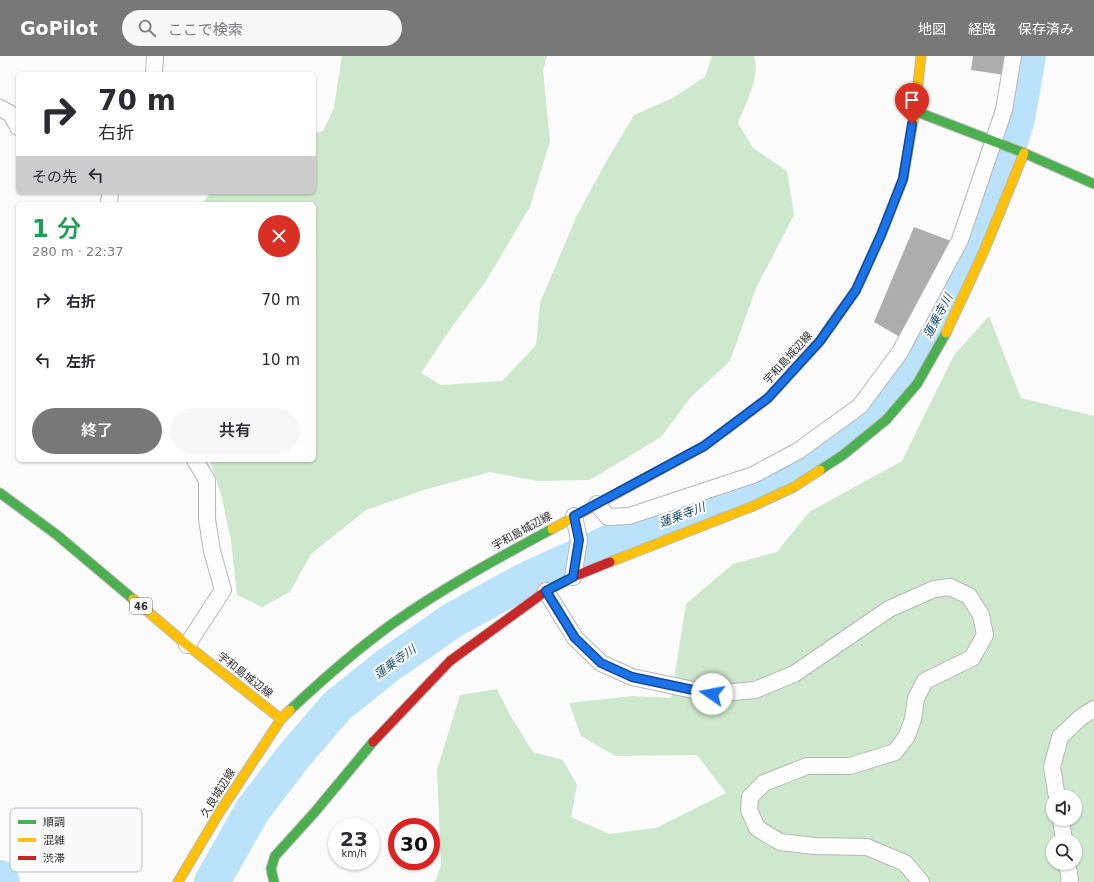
<!DOCTYPE html>
<html lang="ja">
<head>
<meta charset="utf-8">
<style>
	body { margin:0; font-family:"DejaVu Sans","Noto Sans JP",sans-serif; background:#f7f7f7; color:#2b2b33; height:100vh; display:flex; flex-direction:column; font-size:15px; white-space:nowrap }
	* { box-sizing:border-box; margin:0 }
	p { font-size:13px; color:#7c7c81 }
	.icon { flex:none; width:22px; height:22px; fill:none; stroke:currentColor; stroke-width:2; stroke-linecap:round; stroke-linejoin:round }
	.map { position:relative; flex:1; overflow:hidden }
	.details { position:absolute; left:16px; top:146px; width:300px; height:260px; display:flex; flex-direction:column; background:#fff; border-radius:6px; box-shadow:0 1px 3px #0004 }
	.details>* { flex:none }
	.guide { position:absolute; left:16px; top:16px; width:300px; height:122px; border-radius:6px; box-shadow:0 1px 3px #0004; background:#fff; color:#2b2b33; overflow:hidden }
	.buttons { position:absolute; left:1046px; top:734px; display:grid; gap:8px }
	.buttons a { display:grid; place-items:center; width:36px; height:36px; border-radius:50%; background:#fff; box-shadow:0 1px 3px #0004; font-size:20px }
	.speed { position:absolute; left:328px; top:762px; display:flex; gap:8px; font-size:20px; font-weight:700; text-align:center }
	.speed>* { display:grid; place-content:center; width:52px; height:52px; border-radius:50%; background:#fff; box-shadow:0 1px 3px #0004; line-height:1 }
	.speed small { font-size:10px; font-weight:400 }
	.speed .limit { border:6px solid #d22; background:#fff; color:#111 }
	.pin { position:absolute; display:grid; place-items:center; width:34px; height:34px; color:#fff; margin:-41px -17px; border-radius:50% 50% 50% 0; rotate:-45deg; box-shadow:0 0 4px #0007 }
	.pin .icon { rotate:45deg }
	.me { position:absolute; width:44px; margin:-22px; rotate:282deg; stroke-linejoin:round; filter:drop-shadow(0 0 3px #0008) }
	.turn { display:flex; align-items:center; gap:14px; height:84px; padding:0 16px; font-size:18px }
	.turn .icon { width:52px; height:52px; stroke-width:2.5 }
	.turn b { display:block; font-size:28px; line-height:34px }
	.then { display:flex; align-items:center; height:38px; padding:0 16px; background:#0003; gap:8px; font-size:15px }
	.round { display:grid; place-items:center; flex:none; width:42px; height:42px; border-radius:21px; background:#f7f7f7 }
	.summary { display:flex; align-items:center; justify-content:space-between; height:68px; padding:0 16px }
	h1 { font-size:24px; font-weight:600; line-height:30px; color:#1e9e55 }
	.action { display:flex; gap:8px; margin-top:auto; padding:8px 16px }
	.action a { flex:1; height:46px; border-radius:24px; background:#787879; color:#fff; font-size:16px; font-weight:600; line-height:46px; text-align:center }
	.action a+a { background:#f7f7f7; color:#2b2b33 }
	ul { padding:0; list-style:none }
	li { display:flex; align-items:center; gap:12px; height:60px; padding:0 16px }
	li div { flex:1 }
	li b { display:block; font-size:15px }
	li em { font-style:normal }
	header { display:flex; align-items:center; gap:24px; box-sizing:border-box; height:56px; padding:0 20px; background:#787879; color:#fff }
	header strong { font-size:19px }
	nav { display:flex; gap:22px; margin-inline-start:auto; font-size:14px }
	.search { width:280px; height:36px; background:#f7f7f7; display:flex; align-items:center; gap:10px; box-sizing:border-box; padding:0 14px; border-radius:22px; color:#7c7c81; font-size:15px }
	.map>svg:first-child { display:block }
	.green { fill:#cee8cd; fill-rule:evenodd }
	.lines { fill:none; stroke-linecap:round; stroke-linejoin:round }
	.river { stroke:#bae2fa; stroke-width:36 }
	.building { fill:#adadad }
	.street-casing { stroke:#b7b7b7; stroke-width:18 }
	.fast-casing { stroke:#b7b7b7; stroke-width:11 }
	.slow-casing { stroke:#b7b7b7; stroke-width:11 }
	.jam-casing { stroke:#b7b7b7; stroke-width:11 }
	.street { stroke:#fefefe; stroke-width:16 }
	.fast { stroke:#4caf50; stroke-width:9 }
	.slow { stroke:#ffc107; stroke-width:9 }
	.jam { stroke:#c62828; stroke-width:9 }
	.route-casing { stroke:#114b97; stroke-width:10 }
	.route { stroke:#1a73e8; stroke-width:7 }
	.labels { text-anchor:middle; dominant-baseline:central; stroke-width:4; stroke-linejoin:round; paint-order:stroke }
	.shield { fill:#fafafc; stroke:#6e6e6f; stroke-width:1 }
	.shield-label { font-size:10px; font-weight:bold; fill:#323233 }
	.street-label { font-size:11px; fill:#323233; stroke:#fafafc }
	.water-label { font-size:12px; font-style:italic; fill:#1b5571; stroke:#fafafc }
	.key { fill:#fafafc; stroke:#bebec0; stroke-width:1 }
	.key-label { font-size:11px; fill:#323233 }
</style>
</head>
<body>
<header>
<strong>GoPilot</strong>
<div class="search"><svg class="icon" aria-label="search" viewBox="0 0 24 24"><circle cx="10" cy="10" r="6"/><path d="M15 15l6 6"/></svg>ここで検索</div>
<nav><a>地図</a><a>経路</a><a>保存済み</a></nav>
</header>
<div class="map">
<svg width="1094" height="826" viewBox="0 0 1094 826">
	<rect width="100%" height="100%" fill="#fbfbfb"/>
	<g class="green">
		<path d="M342 0H547L543 14 550 85 530 151 486 225 451 272 421 317 441 329 502 325 536 289 540 247 577 159 606 106 634 59 671 43 705 21 712 0H754C761 20 745 49 738 67L753 92 787 115 794 159 756 232 730 305 691 341 661 381 590 424 537 425 490 416 427 433 366 454 311 498 290 536 262 551 237 539 231 485 222 442 210 404H314V148H202L211 136H314V78L323 75 334 52Z"/>
		<path d="M989 260 1021 342 1094 360V826H435L441 809 437 714 460 639 497 633 510 659 533 696 563 704 577 729 571 761 609 778 656 772 726 737 697 699 615 700 581 680 569 647 633 640 671 642 686 548 733 508 777 496 809 456 902 405 954 299ZM1053 741H1075V763H1053ZM1053 785H1075V807H1053Z"/>
	</g>
	<g class="lines">
		<g class="river">
			<polyline points="0,822 2,826"/>
			<polyline points="212,826 252,755 294,700 337,650 387,610 453,564 526,524 613,485 782,422 825,395 878,354 908,316 952,235 992,143 1017,63 1028,0"/>
		</g>
	</g>
	<g class="building">
		<polygon points="973,0 1008,0 1005,19 971,14"/>
		<polygon points="914,171 951,185 900,281 874,266"/>
	</g>
	<g class="lines">
		<defs>
			<g id="street">
				<polyline points="154,18 155,0"/>
				<polyline points="0,52 11,58 18,71"/>
				<polyline points="109,148 110,136"/>
				<polyline points="597,448 608,461 629,460 753,419 798,395 860,350 900,296 960,184 1004,54 1013,0"/>
				<polyline points="573,521 579,484 574,460"/>
				<polyline points="546,535 575,582 601,607 632,621 712,638 755,634 794,618 889,553 934,533 950,531 969,540 981,559 985,579 972,602 925,625 916,642 913,663 907,680 895,696 850,710 807,710 764,727 750,741 749,754 757,772 780,786 814,790 867,791 905,807 921,826"/>
				<polyline points="187,589 223,534 212,495 207,463 207,424 195,404"/>
				<polyline points="1057,741 1052,711 1060,681 1081,661 1094,653"/>
				<polyline points="1061,763 1064,785"/>
				<polyline points="1067,807 1070,824 1069,826"/>
			</g>
			<g id="fast">
				<polyline points="915,55 1024,97 1094,128"/>
				<polyline points="820,414 843,399 886,364 917,328 946,277"/>
				<polyline points="0,437 57,479 133,543"/>
				<path d="M290 654C322 624 356 594 392 568 443 532 498 502 552 473"/>
				<polyline points="274,826 271,813 275,800 314,757 373,686"/>
			</g>
			<g id="slow">
				<polyline points="831,269 856,234 881,179 903,123 915,55 921,0"/>
				<polyline points="946,277 984,195 1024,97"/>
				<polyline points="552,473 704,390 723,376"/>
				<polyline points="610,506 751,451 794,431 820,414"/>
				<polyline points="133,543 187,589 281,663 290,654"/>
				<polyline points="178,826 219,757 281,663"/>
			</g>
			<g id="jam">
				<polyline points="723,376 768,342 820,285 831,269"/>
				<polyline points="373,686 450,605 546,535 573,521 610,506"/>
			</g>
		</defs>
		<use href="#street" class="street-casing"/>
		<use href="#fast" class="fast-casing"/>
		<use href="#slow" class="slow-casing"/>
		<use href="#jam" class="jam-casing"/>
		<use href="#street" class="street"/>
		<use href="#fast" class="fast"/>
		<use href="#slow" class="slow"/>
		<use href="#jam" class="jam"/>
	</g>
	<g class="lines">
		<defs>
			<polyline id="route" points="712,638 632,621 601,607 575,582 546,535 573,521 579,484 574,460 704,390 768,342 820,285 856,234 881,179 903,123 912,68"/>
		</defs>
		<use href="#route" class="route-casing"/>
		<use href="#route" class="route"/>
	</g>
	<g class="labels">
		<rect class="shield" x="130" y="542" width="22" height="16" rx="3"/>
		<g class="shield-label">
			<text x="141" y="550">46</text>
		</g>
		<g class="street-label">
			<text transform="translate(788 302) rotate(-48)">宇和島城辺線</text>
			<text transform="translate(522 475) rotate(-29)">宇和島城辺線</text>
			<text transform="translate(245 619) rotate(38)">宇和島城辺線</text>
			<text transform="translate(218 737) rotate(-58)">久良城辺線</text>
		</g>
		<g class="water-label">
			<text transform="translate(938 260) rotate(-62)">蓮乗寺川</text>
			<text transform="translate(682 459) rotate(-21)">蓮乗寺川</text>
			<text transform="translate(395 606) rotate(-36)">蓮乗寺川</text>
		</g>
	</g>
	<rect x="10" y="752" width="132" height="64" rx="6" class="key"/>
	<rect x="18" y="764" width="18" height="4" fill="#4caf50"/>
	<rect x="18" y="782" width="18" height="4" fill="#ffc107"/>
	<rect x="18" y="800" width="18" height="4" fill="#c62828"/>
	<g class="key-label">
		<text x="43" y="770">順調</text>
		<text x="43" y="788">混雑</text>
		<text x="43" y="806">渋滞</text>
	</g>
</svg>
<div class="buttons">
<a><svg class="icon" aria-label="sound" viewBox="0 0 24 24"><path d="M4 9h4l5-4v14l-5-4H4zM17 9q2 3 0 6"/></svg></a>
<a><svg class="icon" aria-label="search" viewBox="0 0 24 24"><circle cx="10" cy="10" r="6"/><path d="M15 15l6 6"/></svg></a>
</div>
<div class="speed"><div>23<small>km/h</small></div><div class="limit">30</div></div>
<div class="pin" style="left:912px;top:68px;background:#d93025"><svg class="icon" aria-label="arrive" viewBox="0 0 24 24"><path d="M6 21V4h12l-3 4 3 4H6"/></svg></div>
<svg class="me" style="left:712px;top:638px" viewBox="-20 -20 40 40"><circle r="19" fill="#fff"/><path d="M0-13L10 11 0 6-10 11z" fill="#1a73e8"/></svg>
<div class="guide">
<div class="turn"><svg class="icon" aria-label="right" viewBox="0 0 24 24"><path d="M7 20v-9h11M14 6l5 5-5 5"/></svg><div><b>70 m</b>右折</div></div>
<div class="then">その先<svg class="icon" aria-label="left" viewBox="0 0 24 24"><path d="M17 20v-9H6M10 6l-5 5 5 5"/></svg></div>
</div>
<section class="details">
<div class="summary"><div><h1>1 分</h1><p>280 m · 22:37</p></div><a class="round" style="background:#d93025;color:#fff"><svg class="icon" aria-label="close" viewBox="0 0 24 24"><path d="M6 6l12 12M18 6L6 18"/></svg></a></div>
<ul>
<li><svg class="icon" aria-label="right" viewBox="0 0 24 24"><path d="M7 20v-9h11M14 6l5 5-5 5"/></svg><div><b>右折</b></div><em>70 m</em></li>
<li><svg class="icon" aria-label="left" viewBox="0 0 24 24"><path d="M17 20v-9H6M10 6l-5 5 5 5"/></svg><div><b>左折</b></div><em>10 m</em></li>
</ul>
<div class="action"><a>終了</a><a>共有</a></div>
</section>
</div>
</body>
</html>
